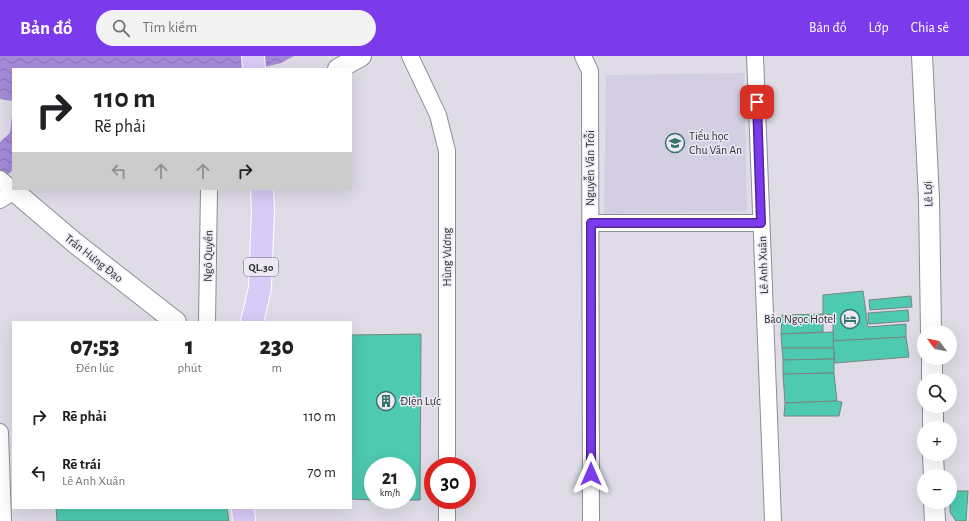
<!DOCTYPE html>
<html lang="vi">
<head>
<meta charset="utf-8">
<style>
	body { margin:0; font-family:"Alegreya Sans",sans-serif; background:#f2f2f2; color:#202124; height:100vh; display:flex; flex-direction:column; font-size:15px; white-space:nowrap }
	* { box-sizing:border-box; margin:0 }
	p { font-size:13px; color:#757577 }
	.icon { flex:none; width:22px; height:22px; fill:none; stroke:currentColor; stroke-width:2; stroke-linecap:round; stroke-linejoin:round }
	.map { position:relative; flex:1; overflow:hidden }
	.details { position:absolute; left:12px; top:265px; width:340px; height:188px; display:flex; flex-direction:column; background:#fff; border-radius:0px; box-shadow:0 4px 16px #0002 }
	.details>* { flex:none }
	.guide { position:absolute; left:12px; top:12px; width:340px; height:122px; border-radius:0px; box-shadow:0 4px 16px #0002; background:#fff; color:#202124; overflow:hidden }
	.needle { width:26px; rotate:302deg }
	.buttons { position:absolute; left:917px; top:269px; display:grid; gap:8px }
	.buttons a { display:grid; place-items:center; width:40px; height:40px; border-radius:50%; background:#fff; box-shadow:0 4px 16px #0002; font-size:20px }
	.speed { position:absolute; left:364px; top:401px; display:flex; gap:8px; font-size:20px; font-weight:700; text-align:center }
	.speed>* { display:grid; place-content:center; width:52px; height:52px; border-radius:50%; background:#fff; box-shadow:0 4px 16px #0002; line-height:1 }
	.speed small { font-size:10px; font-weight:400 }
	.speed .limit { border:6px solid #d22; background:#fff; color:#111 }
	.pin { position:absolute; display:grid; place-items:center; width:34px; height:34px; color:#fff; margin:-17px; border-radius:8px; box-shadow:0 2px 6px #0006 }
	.me { position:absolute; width:44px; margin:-22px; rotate:0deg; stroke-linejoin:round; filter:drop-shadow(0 0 3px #0008) }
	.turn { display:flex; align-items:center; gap:14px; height:84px; padding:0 16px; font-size:18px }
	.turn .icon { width:52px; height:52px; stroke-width:2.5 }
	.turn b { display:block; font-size:28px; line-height:34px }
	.lanes { display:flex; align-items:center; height:38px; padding:0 16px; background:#0003; justify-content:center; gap:20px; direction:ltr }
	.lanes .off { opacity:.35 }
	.eta { display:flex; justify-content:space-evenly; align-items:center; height:68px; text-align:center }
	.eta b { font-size:24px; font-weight:800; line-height:28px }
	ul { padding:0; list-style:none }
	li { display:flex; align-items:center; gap:12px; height:56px; padding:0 16px }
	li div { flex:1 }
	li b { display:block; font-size:15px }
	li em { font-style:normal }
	header { display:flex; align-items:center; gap:24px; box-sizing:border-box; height:56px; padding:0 20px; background:#7c3aed; color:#fff }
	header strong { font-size:19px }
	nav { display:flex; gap:22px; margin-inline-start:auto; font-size:14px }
	.search { width:280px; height:36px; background:#f2f2f2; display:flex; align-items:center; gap:10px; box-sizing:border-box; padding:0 14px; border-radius:22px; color:#757577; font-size:15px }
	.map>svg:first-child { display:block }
	.built { fill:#d3cee1 }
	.water { fill:url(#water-waves) }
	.building { fill:#4ecab1; stroke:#788581 }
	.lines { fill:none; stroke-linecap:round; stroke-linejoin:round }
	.minor-casing { stroke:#8f8c97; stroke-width:18 }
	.tertiary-casing { stroke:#8f8c97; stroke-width:22 }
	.trunk-casing { stroke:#fff; stroke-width:24 }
	.minor { stroke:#fff; stroke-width:16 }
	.tertiary { stroke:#fff; stroke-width:20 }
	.trunk { stroke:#d8cbf7; stroke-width:22 }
	.route-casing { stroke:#51269a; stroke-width:10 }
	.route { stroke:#7c3aed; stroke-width:7 }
	.labels { text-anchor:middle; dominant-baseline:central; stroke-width:3; stroke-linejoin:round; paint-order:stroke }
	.shield { fill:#ece9f5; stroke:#69686e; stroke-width:1 }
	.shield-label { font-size:11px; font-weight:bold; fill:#313034 }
	.poi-label { font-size:12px; fill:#313034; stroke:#ece9f5; text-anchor:start }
	.street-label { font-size:12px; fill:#313034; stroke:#ece9f5 }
</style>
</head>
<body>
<header>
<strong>Bản đồ</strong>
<div class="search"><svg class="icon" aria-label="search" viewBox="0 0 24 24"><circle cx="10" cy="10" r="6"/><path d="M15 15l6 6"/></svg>Tìm kiếm</div>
<nav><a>Bản đồ</a><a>Lớp</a><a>Chia sẻ</a></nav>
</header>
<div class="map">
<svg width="969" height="465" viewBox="0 0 969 465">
	<defs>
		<pattern id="water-waves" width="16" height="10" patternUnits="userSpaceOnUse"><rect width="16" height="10" fill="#a48bda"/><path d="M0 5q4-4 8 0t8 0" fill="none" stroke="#8672b2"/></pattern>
	</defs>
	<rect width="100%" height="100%" fill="#dfdce8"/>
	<polygon class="built" points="744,17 747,155 604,158 606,19"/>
	<g class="water">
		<polygon points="0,0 294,0 281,7 256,13 13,13 13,45 0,43"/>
		<polygon points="13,52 13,114 0,125 0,86 10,77"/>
	</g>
	<g class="building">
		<polygon points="863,235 868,271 906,268 906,281 833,285 833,259 823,258 823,239"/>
		<polygon points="911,240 912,251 870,254 869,244"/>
		<polygon points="908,254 909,265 869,268 868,257"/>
		<polygon points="823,258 823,276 781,278 782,259"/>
		<polygon points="833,276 834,292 782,292 781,278"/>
		<polygon points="421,278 420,444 401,444 407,444 407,410 373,410 373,444 351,443 351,279"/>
		<polygon points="906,281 909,301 835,307 833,285"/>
		<polygon points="782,292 834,292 834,303 783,304"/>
		<polygon points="834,303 834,317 783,318 783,304"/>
		<polygon points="834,317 837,345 785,347 783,318"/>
		<polygon points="837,345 842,346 839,360 784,360 785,347"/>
		<polygon points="950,435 968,435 966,465 956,465 950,456"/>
		<polygon points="56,452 227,452 229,465 57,465"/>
	</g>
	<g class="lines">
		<defs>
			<g id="minor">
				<polyline points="410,0 438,59 447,95 447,410"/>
				<polyline points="583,0 590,15 591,465"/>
				<polyline points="755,0 773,465"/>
				<polyline points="0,123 14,135 0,144"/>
				<polyline points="591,167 761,167"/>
				<polyline points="207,266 209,133"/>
				<polyline points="0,376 3,465"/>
				<polyline points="447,444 447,465"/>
			</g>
			<g id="tertiary">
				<polyline points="922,0 929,143 931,276"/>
				<polyline points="338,13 361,0"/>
				<polyline points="14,135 75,187 176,266"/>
				<polyline points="932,302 932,324"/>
				<polyline points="933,350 933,372"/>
				<polyline points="933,398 934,420"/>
				<polyline points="934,446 935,465"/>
			</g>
			<g id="trunk">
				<polyline points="253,0 254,13"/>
				<polyline points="252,266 260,232 263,154 262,133"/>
				<polyline points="243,452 244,465"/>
			</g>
		</defs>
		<use href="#minor" class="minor-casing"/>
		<use href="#tertiary" class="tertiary-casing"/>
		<use href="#trunk" class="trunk-casing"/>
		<use href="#minor" class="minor"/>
		<use href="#tertiary" class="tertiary"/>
		<use href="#trunk" class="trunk"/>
	</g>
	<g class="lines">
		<defs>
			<polyline id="route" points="591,418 591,167 761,167 757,46"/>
		</defs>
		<use href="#route" class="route-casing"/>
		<use href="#route" class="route"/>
	</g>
	<defs>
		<symbol id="school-ring" viewBox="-11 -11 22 22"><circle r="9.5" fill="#ece9f5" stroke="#337567" stroke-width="1.5"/><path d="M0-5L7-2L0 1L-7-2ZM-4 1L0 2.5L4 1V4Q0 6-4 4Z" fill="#337567"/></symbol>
		<symbol id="hotel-ring" viewBox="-11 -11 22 22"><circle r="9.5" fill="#ece9f5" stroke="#337567" stroke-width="1.5"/><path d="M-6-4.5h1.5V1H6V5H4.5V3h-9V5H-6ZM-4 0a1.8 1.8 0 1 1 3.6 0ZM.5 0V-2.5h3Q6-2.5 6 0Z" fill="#337567"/></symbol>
		<symbol id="building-ring" viewBox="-11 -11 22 22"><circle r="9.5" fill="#ece9f5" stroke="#337567" stroke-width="1.5"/><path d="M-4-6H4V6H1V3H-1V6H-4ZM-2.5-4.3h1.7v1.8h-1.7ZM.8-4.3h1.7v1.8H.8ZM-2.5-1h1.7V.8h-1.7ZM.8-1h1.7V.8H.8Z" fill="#337567"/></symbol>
	</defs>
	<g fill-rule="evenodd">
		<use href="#school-ring" x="664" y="76" width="22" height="22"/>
		<use href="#hotel-ring" x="839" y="252" width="22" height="22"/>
		<use href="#building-ring" x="375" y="334" width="22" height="22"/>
	</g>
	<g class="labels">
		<rect class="shield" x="244" y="202" width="34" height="18" rx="3"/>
		<g class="shield-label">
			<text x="261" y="211">QL.30</text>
		</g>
		<g class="poi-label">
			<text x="689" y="80">Tiểu học<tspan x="689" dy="14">Chu Văn An</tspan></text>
			<text x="836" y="263" text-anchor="end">Bảo Ngọc Hotel</text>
			<text x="400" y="345">ĐIện Lực</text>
		</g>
		<g class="street-label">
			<text transform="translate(590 112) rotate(-90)">Nguyễn Văn Trỗi</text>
			<text transform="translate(928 138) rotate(-92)">Lê Lợi</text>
			<text transform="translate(208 200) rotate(-89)">Ngô Quyền</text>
			<text transform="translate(447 201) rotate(-90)">Hùng Vương</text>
			<text transform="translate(94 202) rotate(38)">Trần Hưng Đạo</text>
			<text transform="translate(763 209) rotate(-92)">Lê Anh Xuân</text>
		</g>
	</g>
</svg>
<div class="buttons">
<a><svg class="needle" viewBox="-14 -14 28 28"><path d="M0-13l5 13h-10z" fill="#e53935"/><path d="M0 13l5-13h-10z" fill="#757577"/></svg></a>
<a><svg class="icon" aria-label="search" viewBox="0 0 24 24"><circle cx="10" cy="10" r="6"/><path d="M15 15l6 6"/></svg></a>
<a>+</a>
<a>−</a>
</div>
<div class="speed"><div>21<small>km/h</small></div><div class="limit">30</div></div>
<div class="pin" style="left:757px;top:46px;background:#d93025"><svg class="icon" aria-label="arrive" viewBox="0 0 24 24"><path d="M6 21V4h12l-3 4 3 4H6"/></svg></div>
<svg class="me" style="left:591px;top:418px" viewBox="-20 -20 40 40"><path d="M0-17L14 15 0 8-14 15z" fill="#7c3aed" stroke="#fff" stroke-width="4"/></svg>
<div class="guide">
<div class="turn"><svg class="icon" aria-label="right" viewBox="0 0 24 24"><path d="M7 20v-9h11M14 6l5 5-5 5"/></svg><div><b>110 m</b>Rẽ phải</div></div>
<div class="lanes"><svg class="icon off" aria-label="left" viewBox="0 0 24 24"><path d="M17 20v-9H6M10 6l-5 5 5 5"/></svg><svg class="icon off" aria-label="ahead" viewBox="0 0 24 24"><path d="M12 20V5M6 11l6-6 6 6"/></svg><svg class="icon off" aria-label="ahead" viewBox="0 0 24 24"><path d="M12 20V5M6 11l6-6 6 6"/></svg><svg class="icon" aria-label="right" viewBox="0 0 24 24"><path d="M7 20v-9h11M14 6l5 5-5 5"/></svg></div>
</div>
<section class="details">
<div class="eta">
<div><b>07:53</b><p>Đến lúc</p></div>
<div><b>1</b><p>phút</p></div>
<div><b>230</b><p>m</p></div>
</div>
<ul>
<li><svg class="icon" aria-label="right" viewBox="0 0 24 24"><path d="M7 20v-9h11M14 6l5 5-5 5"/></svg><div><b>Rẽ phải</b></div><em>110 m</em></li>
<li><svg class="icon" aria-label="left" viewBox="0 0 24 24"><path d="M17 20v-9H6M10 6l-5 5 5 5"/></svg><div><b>Rẽ trái</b><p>Lê Anh Xuân</p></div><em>70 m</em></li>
</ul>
</section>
</div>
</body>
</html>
